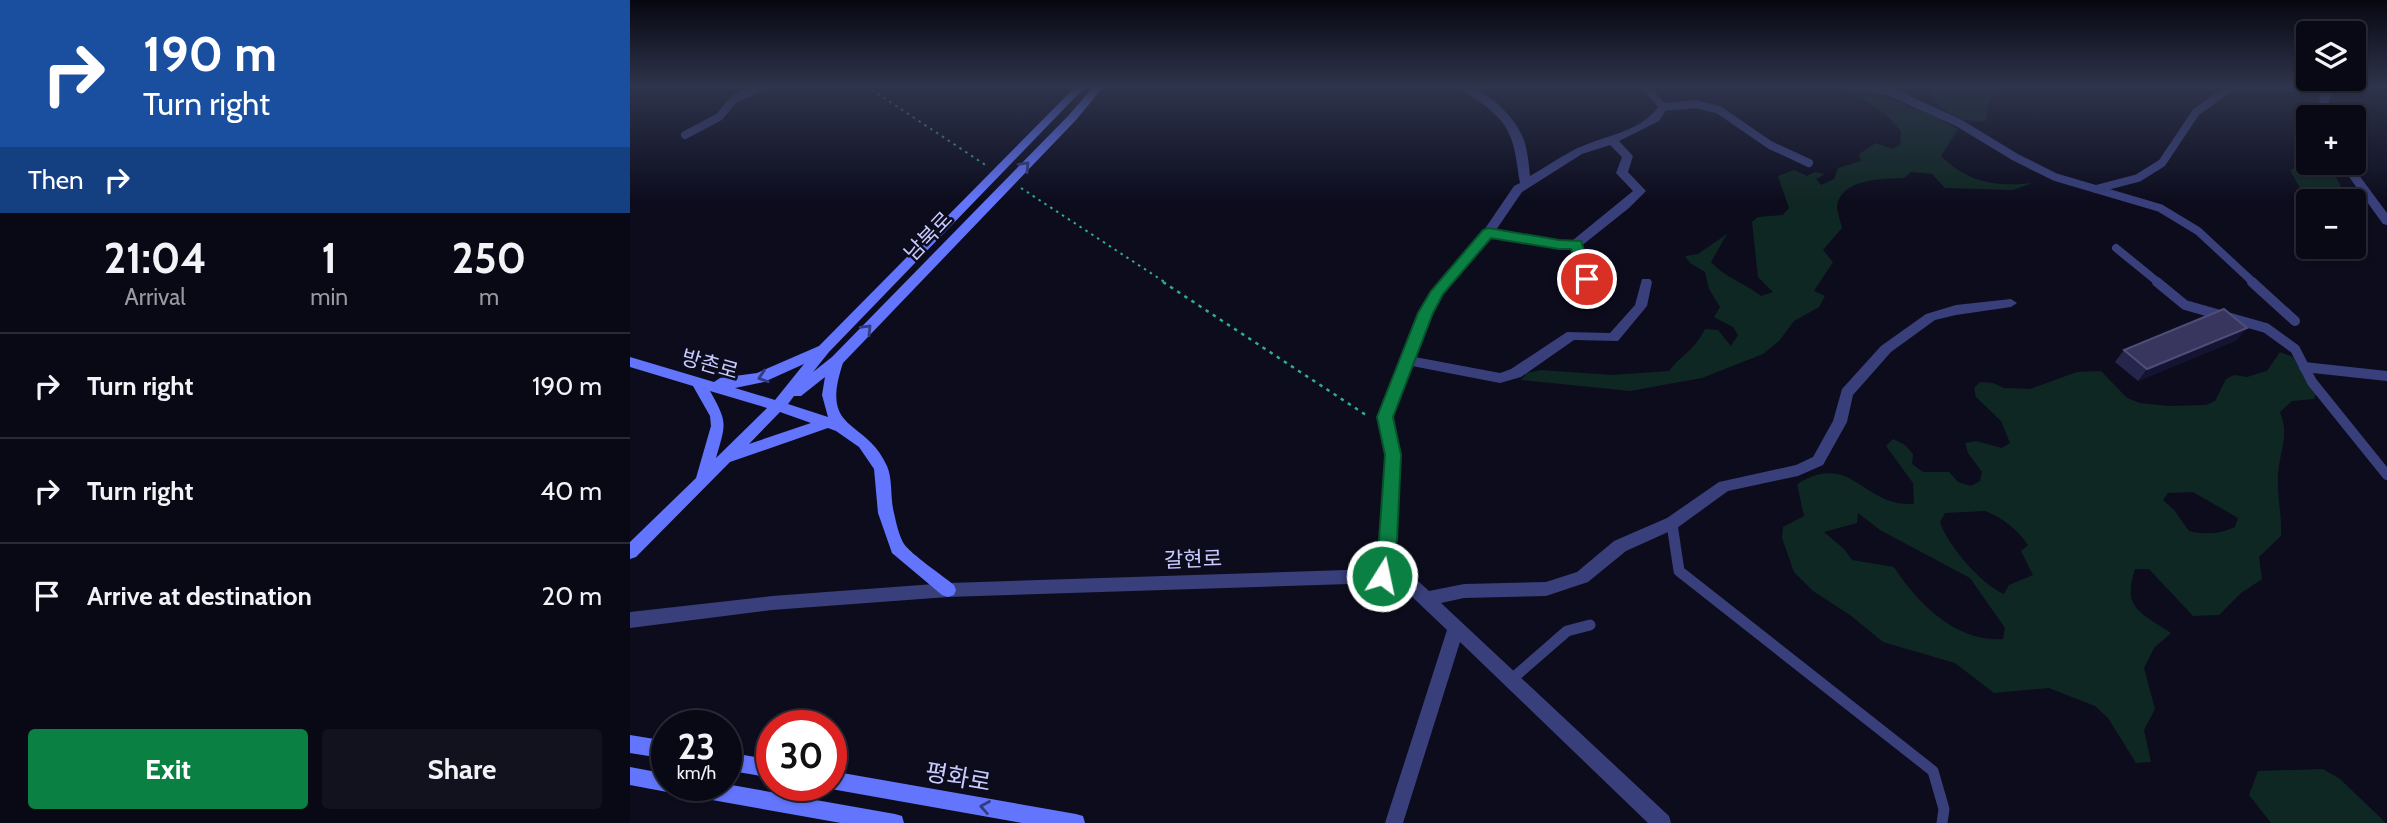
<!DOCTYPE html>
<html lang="en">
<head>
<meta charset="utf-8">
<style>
	body { margin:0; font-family:Cabin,"Noto Sans KR",sans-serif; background:#12121f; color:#f1f3f6; height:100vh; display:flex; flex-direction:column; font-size:26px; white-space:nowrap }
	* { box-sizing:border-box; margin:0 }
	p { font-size:23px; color:#999aa1 }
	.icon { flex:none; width:38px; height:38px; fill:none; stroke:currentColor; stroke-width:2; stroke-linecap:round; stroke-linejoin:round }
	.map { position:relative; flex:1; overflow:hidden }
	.drawer { display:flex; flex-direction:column; background:#090916; width:630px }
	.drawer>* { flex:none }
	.banner { background:#1a4fa0; color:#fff; overflow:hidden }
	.buttons { position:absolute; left:1666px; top:21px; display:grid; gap:14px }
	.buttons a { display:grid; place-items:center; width:70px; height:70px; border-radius:7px; background:#090916; box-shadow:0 2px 5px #0004,0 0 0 2px #292a35; font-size:35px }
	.speed { position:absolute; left:21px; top:710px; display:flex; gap:14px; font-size:35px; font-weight:700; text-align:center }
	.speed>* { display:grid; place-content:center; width:91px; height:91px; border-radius:50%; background:#090916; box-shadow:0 2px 5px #0004,0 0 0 2px #292a35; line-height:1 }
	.speed small { font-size:18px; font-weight:400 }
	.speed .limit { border:10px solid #d22; background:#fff; color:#111 }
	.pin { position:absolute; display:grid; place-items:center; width:60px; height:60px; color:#fff; margin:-30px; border:4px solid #fff; border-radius:50%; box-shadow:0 2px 7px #0007 }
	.me { position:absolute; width:77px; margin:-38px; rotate:10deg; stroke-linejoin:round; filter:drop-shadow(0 0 5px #0008) }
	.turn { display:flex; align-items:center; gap:24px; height:147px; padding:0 28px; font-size:32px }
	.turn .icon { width:91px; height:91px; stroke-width:2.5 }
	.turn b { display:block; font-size:49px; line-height:60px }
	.then { display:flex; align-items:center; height:66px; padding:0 28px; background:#0003; gap:14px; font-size:26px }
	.eta { display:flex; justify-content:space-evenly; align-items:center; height:119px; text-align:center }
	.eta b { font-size:42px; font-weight:700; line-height:49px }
	.button { display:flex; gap:14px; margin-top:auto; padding:14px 28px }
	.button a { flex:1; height:80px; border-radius:7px; background:#0b8043; color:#fff; font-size:28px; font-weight:700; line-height:80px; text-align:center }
	.button a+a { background:#12121f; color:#f1f3f6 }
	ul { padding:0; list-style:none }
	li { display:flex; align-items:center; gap:21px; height:105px; padding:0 28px; border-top:2px solid #292a35 }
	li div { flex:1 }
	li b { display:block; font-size:26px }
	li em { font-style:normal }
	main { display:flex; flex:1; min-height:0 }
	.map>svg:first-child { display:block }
	.green { fill:#0f2722; fill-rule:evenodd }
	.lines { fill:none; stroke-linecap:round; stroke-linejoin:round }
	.path-far1 { stroke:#2fac92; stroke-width:2; stroke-dasharray:2.5 4.5; stroke-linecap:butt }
	.path { stroke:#2fac92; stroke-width:2.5; stroke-dasharray:3.5 5; stroke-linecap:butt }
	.lane-far2 { stroke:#383f7b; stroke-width:8 }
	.lane-far1 { stroke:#383f7b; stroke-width:10 }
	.lane { stroke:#383f7b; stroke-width:11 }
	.street { fill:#383f7b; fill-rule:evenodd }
	.secondary { fill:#6275fc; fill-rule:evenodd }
	.wall { fill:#26254b }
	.shaded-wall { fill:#141331 }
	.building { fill:#38365f; stroke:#4e4e78; stroke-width:2 }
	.oneway { stroke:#333b81 }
	.route { fill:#0b8043; stroke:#07532c; stroke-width:2 }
	.labels { text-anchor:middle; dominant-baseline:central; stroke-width:5; stroke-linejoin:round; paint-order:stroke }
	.street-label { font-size:21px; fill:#c9cbfe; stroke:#0c0c1d }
	.near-street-label { font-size:24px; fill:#c9cbfe; stroke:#0c0c1d }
</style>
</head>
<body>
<main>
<section class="drawer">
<div class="banner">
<div class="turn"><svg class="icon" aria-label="right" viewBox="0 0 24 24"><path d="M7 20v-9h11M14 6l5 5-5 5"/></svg><div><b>190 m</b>Turn right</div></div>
<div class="then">Then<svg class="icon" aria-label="right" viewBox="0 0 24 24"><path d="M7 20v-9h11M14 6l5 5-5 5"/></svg></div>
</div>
<div class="eta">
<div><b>21:04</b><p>Arrival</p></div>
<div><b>1</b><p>min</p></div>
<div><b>250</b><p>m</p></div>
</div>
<ul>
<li><svg class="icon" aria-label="right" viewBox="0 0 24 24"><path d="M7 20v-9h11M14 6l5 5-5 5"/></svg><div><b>Turn right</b></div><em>190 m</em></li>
<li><svg class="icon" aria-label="right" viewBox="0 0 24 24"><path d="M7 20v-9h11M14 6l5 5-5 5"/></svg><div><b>Turn right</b></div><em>40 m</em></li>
<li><svg class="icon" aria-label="arrive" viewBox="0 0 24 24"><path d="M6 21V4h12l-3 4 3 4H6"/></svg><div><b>Arrive at destination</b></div><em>20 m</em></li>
</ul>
<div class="button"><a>Exit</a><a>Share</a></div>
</section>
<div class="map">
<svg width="1757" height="823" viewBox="0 0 1757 823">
	<rect width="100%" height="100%" fill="#0c0c1d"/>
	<g class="green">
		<path d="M1300 86H1374C1362 95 1356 104 1357 120 1342 126 1315 114 1306 102 1303 98 1301 90 1300 86Z"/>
		<path d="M1208 87C1258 97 1284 105 1328 129L1311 156C1338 183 1367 187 1402 183L1383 190 1315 188 1302 174 1281 172 1274 178C1252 179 1212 178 1207 206 1207 212 1211 222 1212 228L1193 250 1203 262 1184 291 1195 296 1189 307 1164 321 1149 341 1133 354 1072 378 1000 391 891 380 897 373 911 370 982 375 1039 371C1054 352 1063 352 1075 329L1088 330 1101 346 1108 335 1103 327 1084 317 1090 307 1079 289 1075 272 1060 263 1055 256 1068 254 1097 234 1081 262C1097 279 1113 282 1131 296L1143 292 1128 277 1122 222 1128 217 1153 215 1159 208 1148 176 1164 170 1177 176 1185 172 1195 174 1186 179 1191 185 1204 179 1208 168 1231 161 1229 154 1246 143 1262 149 1270 145 1271 132C1256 109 1232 99 1208 87Z"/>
		<path d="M1669 152H1678V163H1696C1706 175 1711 188 1720 201L1676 199 1660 170 1667 167Z"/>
		<path d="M1650 352 1663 357 1678 384 1687 392 1684 399 1662 401 1650 412C1660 438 1649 451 1648 476 1647 496 1652 516 1651 536L1629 557 1632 579 1611 593 1589 615 1563 616 1519 569H1505C1492 609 1510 612 1541 633L1524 648 1514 668 1525 709 1514 730 1521 762 1506 763 1478 718 1465 706 1419 688 1364 693 1325 663 1253 642 1220 615 1183 591 1164 572 1152 538 1153 527 1174 516 1167 484C1222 450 1232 507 1284 504L1283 483 1256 446 1263 439 1275 445 1283 454 1282 464 1293 472H1319L1328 482 1341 486 1350 481 1352 472 1338 453 1335 443 1346 441 1372 448 1380 443 1371 421 1346 397 1344 388 1350 382 1363 383 1374 388 1400 389 1447 372 1471 371 1497 398 1510 403 1538 406 1576 405 1585 401 1596 379 1604 375 1617 377 1637 371ZM1563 492 1608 518 1605 527C1591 534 1575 535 1559 531L1544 510 1533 500 1538 493ZM1355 511C1373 518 1387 529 1398 545L1391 551 1403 575 1379 585 1374 594C1352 585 1317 545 1310 522L1315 513ZM1228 513 1250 530 1340 578 1375 628 1373 639C1327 643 1287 603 1264 567L1222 560 1214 549 1194 532 1227 523Z"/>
		<polygon points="1693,769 1710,779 1756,823 1641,823 1619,795 1628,771"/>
	</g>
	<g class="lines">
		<g class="path-far1">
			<polyline points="236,86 357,166"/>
			<polyline points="391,188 536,283"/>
		</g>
		<polyline class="path" points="533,282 739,417"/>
		<g class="lane-far2">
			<polyline points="1261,86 1263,93 1329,123 1385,157 1425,177 1530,208 1568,231 1624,283"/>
			<polyline points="1033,107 1066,104 1089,110 1140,145 1179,163"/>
			<polyline points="55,135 89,117 104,99 134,86"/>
			<polyline points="1466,189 1508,178 1532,163 1566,112 1603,86 1697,89"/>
			<polyline points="946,244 957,283"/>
			<polyline points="1486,248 1529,283"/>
		</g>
		<g class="lane-far1">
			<polyline points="1527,282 1555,305 1636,328 1665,349 1682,382 1757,475"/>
			<polyline points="1622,282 1665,321"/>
			<polyline points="956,295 957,282"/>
			<polyline points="1674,367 1757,376"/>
		</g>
		<g class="lane">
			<polyline points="1042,524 1049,571 1303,771 1314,809 1312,823"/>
			<polyline points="882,679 937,631 960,625"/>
		</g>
		<g class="street">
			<path d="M826 86C854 84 887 117 895 143 898 154 899 166 900 176 914 168 928 158 942 151 969 136 1009 134 1028 107L1010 86H1020L1038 107 1029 121 989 141 1003 156 998 172 1016 191 999 208 950 247 929 249 861 237 813 294 802 313 785 357 870 373 881 369 937 332 980 333 1005 305 1012 279H1020L1022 282 1017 306 988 341 944 340 891 377 870 383 782 366 762 417 770 455 766 540 761 572 789 582 799 591 834 584 916 582 947 572 984 541 1037 518 1089 482 1166 465 1183 457 1203 421 1212 389 1251 346 1296 314 1326 305 1381 299 1387 303 1381 307 1326 315 1305 320 1261 352 1223 395 1217 422 1193 465 1168 476 1098 491 1047 528 996 551 958 582 916 596 834 598 811 603 1039 816 1041 823H1018L830 642 773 823H755L817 630 777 592 752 583 318 597 142 610 0 628V612L142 596 318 583 745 569 750 540 756 455 748 417 790 313 802 291 854 230 884 186 890 183C884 147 885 128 854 105 845 98 834 93 826 86ZM980 145 992 157 986 173 1003 191 943 240 929 241 866 230 892 192 952 154Z"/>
			<path d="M1210 86C1227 85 1254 84 1268 93L1263 96 1215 89Z"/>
			<polygon points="1695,86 1706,86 1702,90 1696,117 1686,117 1692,89"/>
			<polygon points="1709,163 1720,163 1757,213 1757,225 1753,224"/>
		</g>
		<g class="secondary">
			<path d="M446 86H456L199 352 183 372 202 357 438 116 464 86H474L446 120 213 363C189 434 235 417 257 466 263 480 260 498 264 513 266 522 269 536 274 544 282 555 312 575 324 585L326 590 324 595 318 597 312 595 262 553 248 513 244 469 229 447 206 431 198 428 100 462 6 557 0 559V542L66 478 81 426 80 416 63 386 0 367V357L84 382 90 378 127 373 189 346ZM174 364 145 400 105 388 134 382ZM195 377 192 395 198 417 158 404 164 396H171ZM80 391 137 408 86 458C96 423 98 423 80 391ZM150 412 181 423 119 444Z"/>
			<polygon points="0,735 37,741 37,759 0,753"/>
			<polygon points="96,752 142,760 142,778 96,770"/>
			<polygon points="0,767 37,774 37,786 96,784 265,814 272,816 274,823 211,823 54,795 47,793 45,786 44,790 37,792 0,785"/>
			<polygon points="201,771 446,814 453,816 455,823 392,823 201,789 194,786 201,786"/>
		</g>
	</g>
	<polygon class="wall" points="1607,340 1508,381 1485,362 1494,350"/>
	<polygon class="shaded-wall" points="1617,328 1607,340 1508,381 1517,369"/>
	<polygon class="building" points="1594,309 1617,328 1517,369 1494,350"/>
	<defs><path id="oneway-chevron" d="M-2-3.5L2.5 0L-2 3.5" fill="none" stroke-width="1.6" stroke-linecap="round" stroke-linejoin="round" transform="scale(1.75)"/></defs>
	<g class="oneway">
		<use href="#oneway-chevron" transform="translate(395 166) rotate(-46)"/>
		<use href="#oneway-chevron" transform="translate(237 329) rotate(-46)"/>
		<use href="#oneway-chevron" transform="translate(133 377) rotate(162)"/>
		<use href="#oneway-chevron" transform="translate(355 807) rotate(-170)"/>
	</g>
	<linearGradient id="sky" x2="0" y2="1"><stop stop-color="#070710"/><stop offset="0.43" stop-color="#2e344c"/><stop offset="1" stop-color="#2e344c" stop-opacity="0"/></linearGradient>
	<rect width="1757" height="201" fill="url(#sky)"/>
	<polygon class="route" points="858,228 929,240 951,241 964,279 957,284 952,283 941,249 929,249 861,238 813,294 803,313 763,417 771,455 767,540 758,581 752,584 746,581 743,576 749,540 755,455 747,417 788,313 801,291 853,230"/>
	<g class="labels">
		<g class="street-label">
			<text transform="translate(298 236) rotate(-46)">남북로</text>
			<text transform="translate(80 364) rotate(16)">방촌로</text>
			<text transform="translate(563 559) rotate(-2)">갈현로</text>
		</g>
		<g class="near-street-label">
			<text transform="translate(328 777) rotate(10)">평화로</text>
		</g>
	</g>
</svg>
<div class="buttons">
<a><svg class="icon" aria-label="layers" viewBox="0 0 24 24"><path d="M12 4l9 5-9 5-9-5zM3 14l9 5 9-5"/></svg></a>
<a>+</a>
<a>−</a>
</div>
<div class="speed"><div>23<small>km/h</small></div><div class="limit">30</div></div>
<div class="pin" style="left:957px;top:279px;background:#d93025"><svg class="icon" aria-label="arrive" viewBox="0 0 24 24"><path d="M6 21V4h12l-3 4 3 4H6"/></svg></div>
<svg class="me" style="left:752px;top:576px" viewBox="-20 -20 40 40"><circle r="17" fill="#0b8043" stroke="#fff" stroke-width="3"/><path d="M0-11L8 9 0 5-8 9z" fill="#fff"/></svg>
</div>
</main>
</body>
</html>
